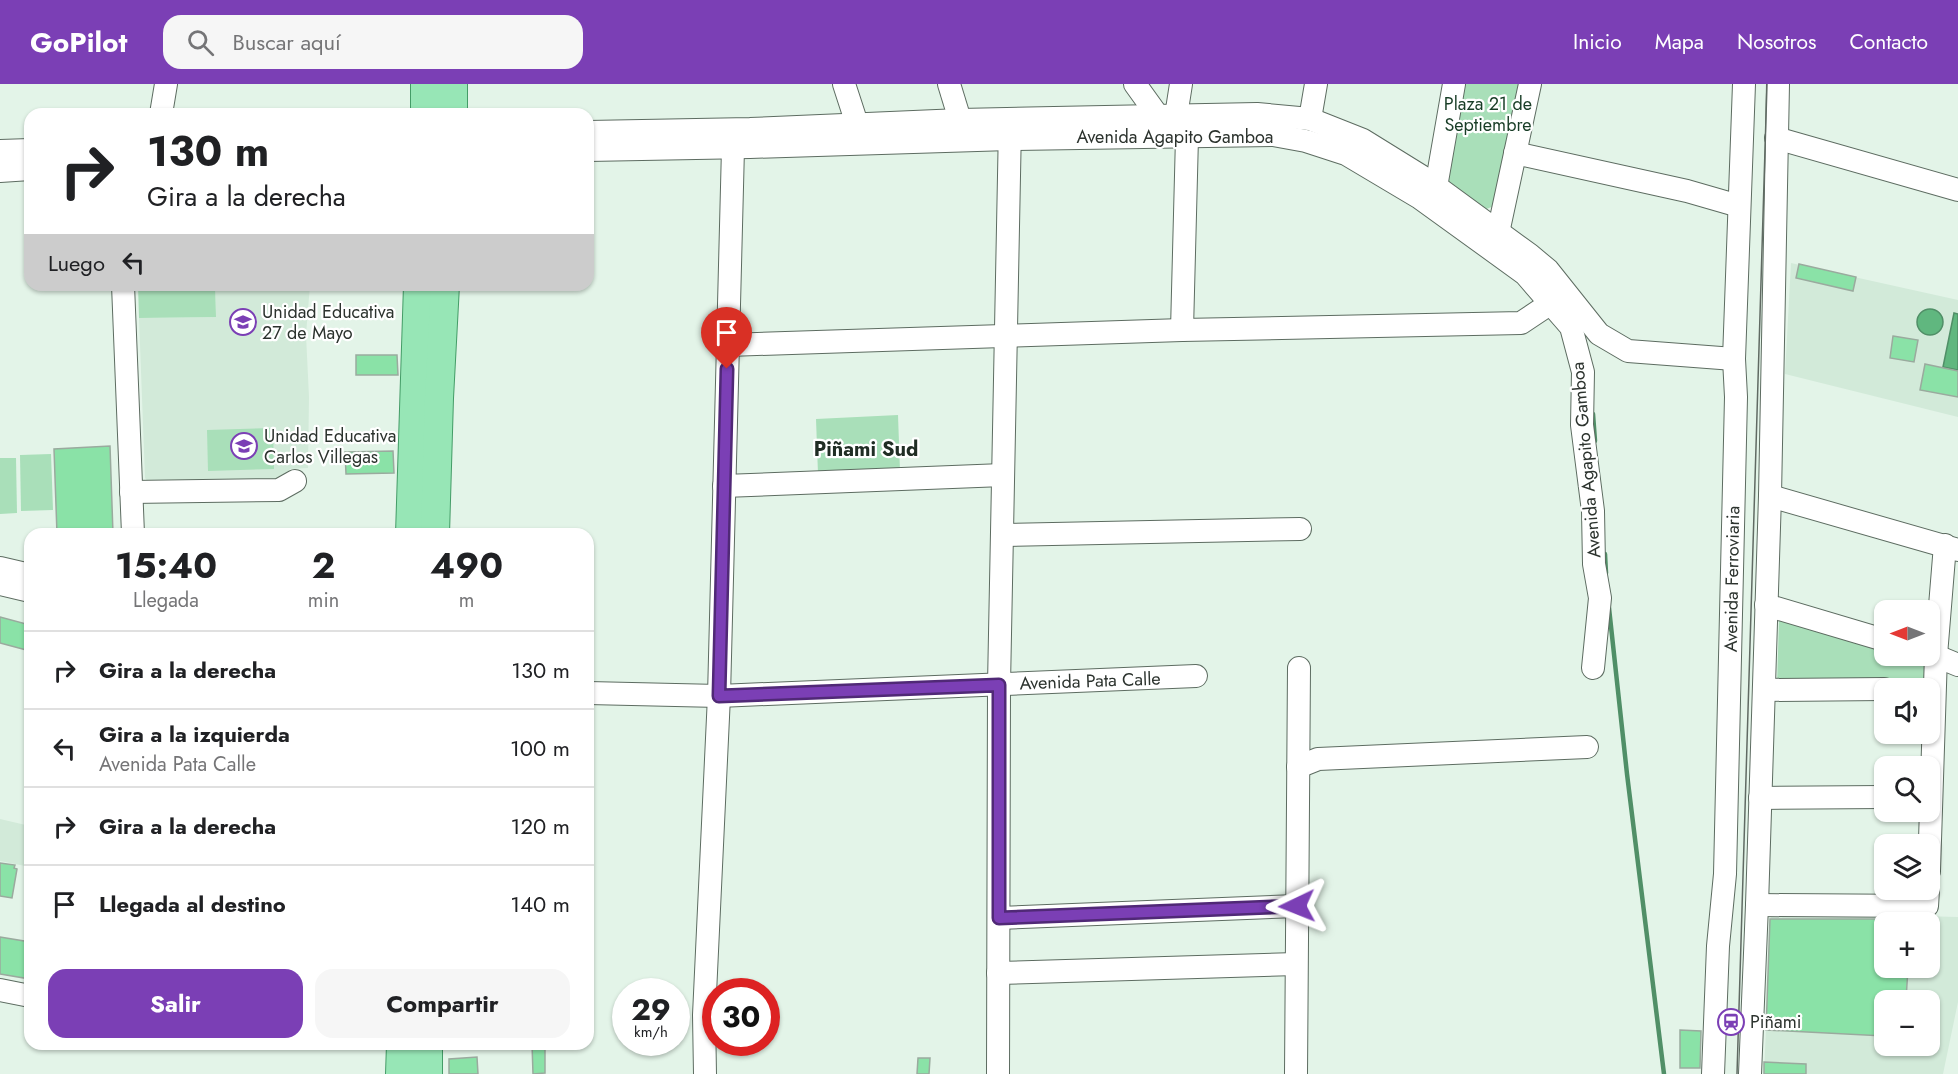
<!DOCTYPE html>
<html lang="es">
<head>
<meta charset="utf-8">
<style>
	body { margin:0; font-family:Jost,sans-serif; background:#f6f6f6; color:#202124; height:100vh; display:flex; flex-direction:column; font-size:22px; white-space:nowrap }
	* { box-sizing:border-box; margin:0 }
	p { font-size:20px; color:#757577 }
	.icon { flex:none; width:33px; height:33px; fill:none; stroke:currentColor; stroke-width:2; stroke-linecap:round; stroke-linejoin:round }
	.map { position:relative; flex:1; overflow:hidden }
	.side { position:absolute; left:24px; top:444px; width:570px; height:522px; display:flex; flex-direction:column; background:#fff; border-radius:18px; box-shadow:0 2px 4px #0004 }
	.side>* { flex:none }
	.guide { position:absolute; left:24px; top:24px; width:570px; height:183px; border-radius:18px; box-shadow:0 2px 4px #0004; background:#fff; color:#202124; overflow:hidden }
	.needle { width:39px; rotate:270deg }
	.buttons { position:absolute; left:1874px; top:516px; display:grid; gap:12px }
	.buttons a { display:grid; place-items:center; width:66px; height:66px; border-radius:12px; background:#fff; box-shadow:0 2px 4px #0004; font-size:30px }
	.speed { position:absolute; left:612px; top:894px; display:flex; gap:12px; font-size:30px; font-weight:700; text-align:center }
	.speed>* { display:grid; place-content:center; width:78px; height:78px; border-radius:50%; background:#fff; box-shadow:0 2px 4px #0004; line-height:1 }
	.speed small { font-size:15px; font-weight:400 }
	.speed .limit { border:9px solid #d22; background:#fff; color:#111 }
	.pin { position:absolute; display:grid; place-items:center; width:51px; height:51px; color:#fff; margin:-62px -26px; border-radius:50% 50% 50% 0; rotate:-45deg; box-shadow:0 0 6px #0007 }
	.pin .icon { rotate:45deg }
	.me { position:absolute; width:66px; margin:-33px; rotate:268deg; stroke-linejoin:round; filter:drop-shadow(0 0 4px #0008) }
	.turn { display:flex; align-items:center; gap:21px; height:126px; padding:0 24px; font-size:27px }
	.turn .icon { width:78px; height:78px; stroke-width:2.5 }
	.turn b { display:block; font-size:42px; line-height:51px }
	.then { display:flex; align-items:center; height:57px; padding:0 24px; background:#0003; gap:12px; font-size:22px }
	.eta { display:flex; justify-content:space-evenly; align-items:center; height:102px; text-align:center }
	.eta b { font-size:36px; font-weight:700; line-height:42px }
	.button { display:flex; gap:12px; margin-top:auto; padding:12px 24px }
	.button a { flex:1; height:69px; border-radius:18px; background:#7b3fb5; color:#fff; font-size:24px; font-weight:700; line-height:69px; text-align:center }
	.button a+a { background:#f6f6f6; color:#202124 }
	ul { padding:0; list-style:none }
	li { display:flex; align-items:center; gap:18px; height:78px; padding:0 24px; border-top:2px solid #e0e0e0 }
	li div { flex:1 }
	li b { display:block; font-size:22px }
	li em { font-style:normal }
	header { display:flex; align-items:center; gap:36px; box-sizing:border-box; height:84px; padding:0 30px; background:#7b3fb5; color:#fff }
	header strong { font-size:28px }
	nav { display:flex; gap:33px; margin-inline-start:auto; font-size:21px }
	.search { width:420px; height:54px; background:#f6f6f6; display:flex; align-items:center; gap:15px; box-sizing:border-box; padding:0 21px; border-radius:18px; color:#757577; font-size:22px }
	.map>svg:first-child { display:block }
	.built { fill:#d2ead9; fill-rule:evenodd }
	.green { fill:#a9dfb9 }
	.water { fill:#60b77f; stroke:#508f67; stroke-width:1.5 }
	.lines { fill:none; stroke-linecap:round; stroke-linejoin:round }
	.stream { stroke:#508f67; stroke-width:4.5 }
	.building { fill:#8ae2a7; stroke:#9aaa9e; stroke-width:1.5 }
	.minor-casing { stroke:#5d6c61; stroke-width:24 }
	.major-casing { stroke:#449c67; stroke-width:30 }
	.minor { stroke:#fff; stroke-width:22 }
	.major { stroke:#97e6b6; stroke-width:28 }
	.tram { stroke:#606a63; stroke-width:1.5 }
	.route-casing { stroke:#502976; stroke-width:15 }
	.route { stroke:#7b3fb5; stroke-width:10 }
	.labels { text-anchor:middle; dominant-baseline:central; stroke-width:4.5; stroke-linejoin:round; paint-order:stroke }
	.park-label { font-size:18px; fill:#183d26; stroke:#fff }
	.street-label { font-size:18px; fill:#2c332e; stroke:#fff }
	.poi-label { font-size:18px; fill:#2c332e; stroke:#fff; text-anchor:start }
	.neighbourhood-label { font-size:20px; font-weight:bold; fill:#202d24; stroke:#fff }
</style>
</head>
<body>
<header>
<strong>GoPilot</strong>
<div class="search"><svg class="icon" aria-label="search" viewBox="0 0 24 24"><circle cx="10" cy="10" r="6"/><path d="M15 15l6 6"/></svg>Buscar aquí</div>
<nav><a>Inicio</a><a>Mapa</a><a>Nosotros</a><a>Contacto</a></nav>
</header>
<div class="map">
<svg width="1958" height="990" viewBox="0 0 1958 990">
	<rect width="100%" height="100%" fill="#e3f4e8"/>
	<g class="built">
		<polygon points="1791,179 1958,216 1958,333 1785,290"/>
		<polygon points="215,201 310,201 306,251 309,313 308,384 290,385 277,399 150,400 145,394 139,234 216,233"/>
		<polygon points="0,735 30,742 30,783 0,777"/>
		<path d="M1771 828 1958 833V918L1943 990H1764ZM1884 838H1929V884H1884ZM1884 916H1929V962H1884Z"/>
	</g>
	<g class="green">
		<polygon points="1463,0 1525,0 1494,122 1484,126 1446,99"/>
		<polygon points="138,201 215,201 216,233 139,234"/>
		<polygon points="898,331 900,387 818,390 816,335"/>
		<polygon points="273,344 274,385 208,387 207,346"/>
		<polygon points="51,370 53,426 21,427 20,371"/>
		<polygon points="0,374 16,374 17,429 0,430"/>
		<polygon points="1779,536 1884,568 1884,572 1896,572 1928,581 1927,597 1777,600"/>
	</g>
	<g class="water">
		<circle cx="1930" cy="238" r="13"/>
		<polygon points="1954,229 1958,230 1958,286 1943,283"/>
	</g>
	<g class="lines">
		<g class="stream">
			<polyline points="1593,330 1595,357"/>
			<polyline points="1605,470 1606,489"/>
			<polyline points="1609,524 1627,690 1664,990"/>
		</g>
	</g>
	<g class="building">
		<polygon points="1799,180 1856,193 1853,207 1796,194"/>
		<polygon points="1893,252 1918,256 1914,278 1890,274"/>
		<polygon points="356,271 397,271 398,291 356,291"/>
		<polygon points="1925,280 1958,287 1958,313 1920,306"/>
		<polygon points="110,362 113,450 57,450 54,365"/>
		<polygon points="393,367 394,389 346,390 345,368"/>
		<polygon points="0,533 30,541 30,567 0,559"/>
		<polygon points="0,779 15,781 14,784 17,785 12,814 0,812"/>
		<polygon points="1770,835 1884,835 1884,884 1908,884 1906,916 1884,916 1884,952 1766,946"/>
		<polygon points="0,853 30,858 30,895 0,890"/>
		<polygon points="1680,946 1701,947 1700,984 1680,984"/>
		<polygon points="532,960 545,960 545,989 533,990"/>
		<polygon points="477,973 478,990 449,990 449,975"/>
		<polygon points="918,974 930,974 929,990 917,990"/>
		<polygon points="1764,978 1806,980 1806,990 1764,990"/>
	</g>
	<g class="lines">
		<defs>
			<g id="minor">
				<polyline points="844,0 857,40"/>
				<polyline points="949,0 960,36"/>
				<polyline points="1135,0 1158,32"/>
				<polyline points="161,30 166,0"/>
				<polyline points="1176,32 1181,0"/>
				<polyline points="1310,35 1316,0"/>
				<polyline points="588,48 750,45 960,36 1257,30 1310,35 1363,56 1426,95 1530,171 1548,186 1599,250 1628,267 1734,275"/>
				<polyline points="1776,54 1958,106"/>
				<polyline points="588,66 750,63 1009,55 1273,51 1306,57 1346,70 1420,114 1525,190 1571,243 1583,288 1582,341 1593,427 1594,480 1600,514 1593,584"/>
				<polyline points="0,67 30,66"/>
				<polyline points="1515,69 1687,107 1739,122"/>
				<polyline points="0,87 30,85"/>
				<polyline points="1436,103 1454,0"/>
				<polyline points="1498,149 1530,0"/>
				<polyline points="123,201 133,450"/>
				<polyline points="1182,246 1187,53"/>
				<polyline points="728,261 1182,246 1521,239 1551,219"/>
				<polyline points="724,402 1003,391"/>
				<polyline points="131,408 279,406 295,397"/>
				<polyline points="1770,412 1958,466"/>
				<polyline points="1002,451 1300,445"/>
				<polyline points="0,484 30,491"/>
				<polyline points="0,500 30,507"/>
				<polyline points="1766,521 1884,556"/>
				<polyline points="1929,569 1958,581"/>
				<polyline points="1764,606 1884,605"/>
				<polyline points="588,609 719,612 1196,592"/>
				<polyline points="1298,683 1318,675 1587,663"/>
				<polyline points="1760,714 1884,713"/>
				<polyline points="1929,787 1936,571 1945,461"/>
				<polyline points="1757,821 1927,822 1928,806"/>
				<polyline points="999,834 1297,822"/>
				<polyline points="998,889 1296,880"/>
				<polyline points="0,906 30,912"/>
				<polyline points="705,990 704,931 719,612 733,64"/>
				<polyline points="998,990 999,601 1010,41"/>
				<polyline points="1296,990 1299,584"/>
				<polyline points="1713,990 1718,862 1725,790 1736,313 1734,275 1744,0"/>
				<polyline points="1750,990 1757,821 1770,412 1778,0"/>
			</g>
			<g id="major">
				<polyline points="453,0 453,30"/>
				<polyline points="425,30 425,0"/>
				<polyline points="410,450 418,201"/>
				<polyline points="435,450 439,314 445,201"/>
				<polyline points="400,990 401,960"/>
				<polyline points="428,990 428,960"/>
			</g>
		</defs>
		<use href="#minor" class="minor-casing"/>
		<use href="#major" class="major-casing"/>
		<use href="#minor" class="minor"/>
		<use href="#major" class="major"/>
		<polyline class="tram" points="1737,990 1767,0"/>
	</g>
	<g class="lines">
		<defs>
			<polyline id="route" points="727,285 719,612 999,601 999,834 1297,822"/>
		</defs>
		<use href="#route" class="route-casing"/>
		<use href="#route" class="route"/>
	</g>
	<defs>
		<symbol id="school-ring" viewBox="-11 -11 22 22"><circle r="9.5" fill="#fff" stroke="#7b3fb5" stroke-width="1.5"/><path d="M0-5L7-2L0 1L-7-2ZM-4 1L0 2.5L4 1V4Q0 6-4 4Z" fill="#7b3fb5"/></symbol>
		<symbol id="station-ring" viewBox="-11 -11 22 22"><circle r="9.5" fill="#fff" stroke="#7b3fb5" stroke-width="1.5"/><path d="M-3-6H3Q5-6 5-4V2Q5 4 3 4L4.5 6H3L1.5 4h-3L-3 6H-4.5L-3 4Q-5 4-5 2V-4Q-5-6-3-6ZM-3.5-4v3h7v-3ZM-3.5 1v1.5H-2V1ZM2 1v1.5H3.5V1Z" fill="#7b3fb5"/></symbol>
	</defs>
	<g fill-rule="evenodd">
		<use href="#school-ring" x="228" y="223" width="30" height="30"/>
		<use href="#school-ring" x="229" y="347" width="30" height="30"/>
		<use href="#station-ring" x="1716" y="923" width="30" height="30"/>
	</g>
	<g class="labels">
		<g class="park-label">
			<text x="1488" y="20">Plaza 21 de<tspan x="1488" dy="21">Septiembre</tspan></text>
		</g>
		<g class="street-label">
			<text x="1175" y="53">Avenida Agapito Gamboa</text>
			<text transform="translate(1586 376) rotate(-95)">Avenida Agapito Gamboa</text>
			<text transform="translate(1732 495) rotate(-89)">Avenida Ferroviaria</text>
			<text transform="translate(1090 597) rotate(-2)">Avenida Pata Calle</text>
		</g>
		<g class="poi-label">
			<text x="262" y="228">Unidad Educativa<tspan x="262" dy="21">27 de Mayo</tspan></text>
			<text x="264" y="352">Unidad Educativa<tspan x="264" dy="21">Carlos Villegas</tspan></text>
			<text x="1750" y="938">Piñami</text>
		</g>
		<g class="neighbourhood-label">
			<text x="866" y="365">Piñami Sud</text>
		</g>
	</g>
</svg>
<div class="buttons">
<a><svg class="needle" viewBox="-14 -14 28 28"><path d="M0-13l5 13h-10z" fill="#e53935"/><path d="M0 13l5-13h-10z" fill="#757577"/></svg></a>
<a><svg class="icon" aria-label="sound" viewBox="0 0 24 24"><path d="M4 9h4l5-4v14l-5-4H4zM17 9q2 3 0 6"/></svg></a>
<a><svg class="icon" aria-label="search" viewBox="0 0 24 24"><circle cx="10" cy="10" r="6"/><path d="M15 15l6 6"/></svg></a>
<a><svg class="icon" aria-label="layers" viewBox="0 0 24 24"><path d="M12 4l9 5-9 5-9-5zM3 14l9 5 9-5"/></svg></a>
<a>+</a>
<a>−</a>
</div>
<div class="speed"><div>29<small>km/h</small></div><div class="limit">30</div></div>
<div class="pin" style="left:727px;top:285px;background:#d93025"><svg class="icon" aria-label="arrive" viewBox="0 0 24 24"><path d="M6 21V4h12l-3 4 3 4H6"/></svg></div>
<svg class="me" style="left:1297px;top:822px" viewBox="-20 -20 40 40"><path d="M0-17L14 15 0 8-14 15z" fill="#7b3fb5" stroke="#fff" stroke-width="4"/></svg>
<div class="guide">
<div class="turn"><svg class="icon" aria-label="right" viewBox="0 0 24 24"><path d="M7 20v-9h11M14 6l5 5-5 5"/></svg><div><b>130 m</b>Gira a la derecha</div></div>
<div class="then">Luego<svg class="icon" aria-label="left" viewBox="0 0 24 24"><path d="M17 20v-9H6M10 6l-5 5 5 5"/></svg></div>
</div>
<section class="side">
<div class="eta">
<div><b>15:40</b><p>Llegada</p></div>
<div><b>2</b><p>min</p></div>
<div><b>490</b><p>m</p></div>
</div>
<ul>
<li><svg class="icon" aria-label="right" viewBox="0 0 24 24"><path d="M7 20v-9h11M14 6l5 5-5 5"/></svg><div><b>Gira a la derecha</b></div><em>130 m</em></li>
<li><svg class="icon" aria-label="left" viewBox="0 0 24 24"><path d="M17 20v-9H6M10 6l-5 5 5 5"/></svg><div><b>Gira a la izquierda</b><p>Avenida Pata Calle</p></div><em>100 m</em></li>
<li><svg class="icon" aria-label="right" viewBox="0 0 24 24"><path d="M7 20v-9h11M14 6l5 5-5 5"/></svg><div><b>Gira a la derecha</b></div><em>120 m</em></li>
<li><svg class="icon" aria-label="arrive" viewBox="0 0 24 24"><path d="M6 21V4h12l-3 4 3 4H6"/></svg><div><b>Llegada al destino</b></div><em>140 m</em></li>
</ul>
<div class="button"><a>Salir</a><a>Compartir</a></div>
</section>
</div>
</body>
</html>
